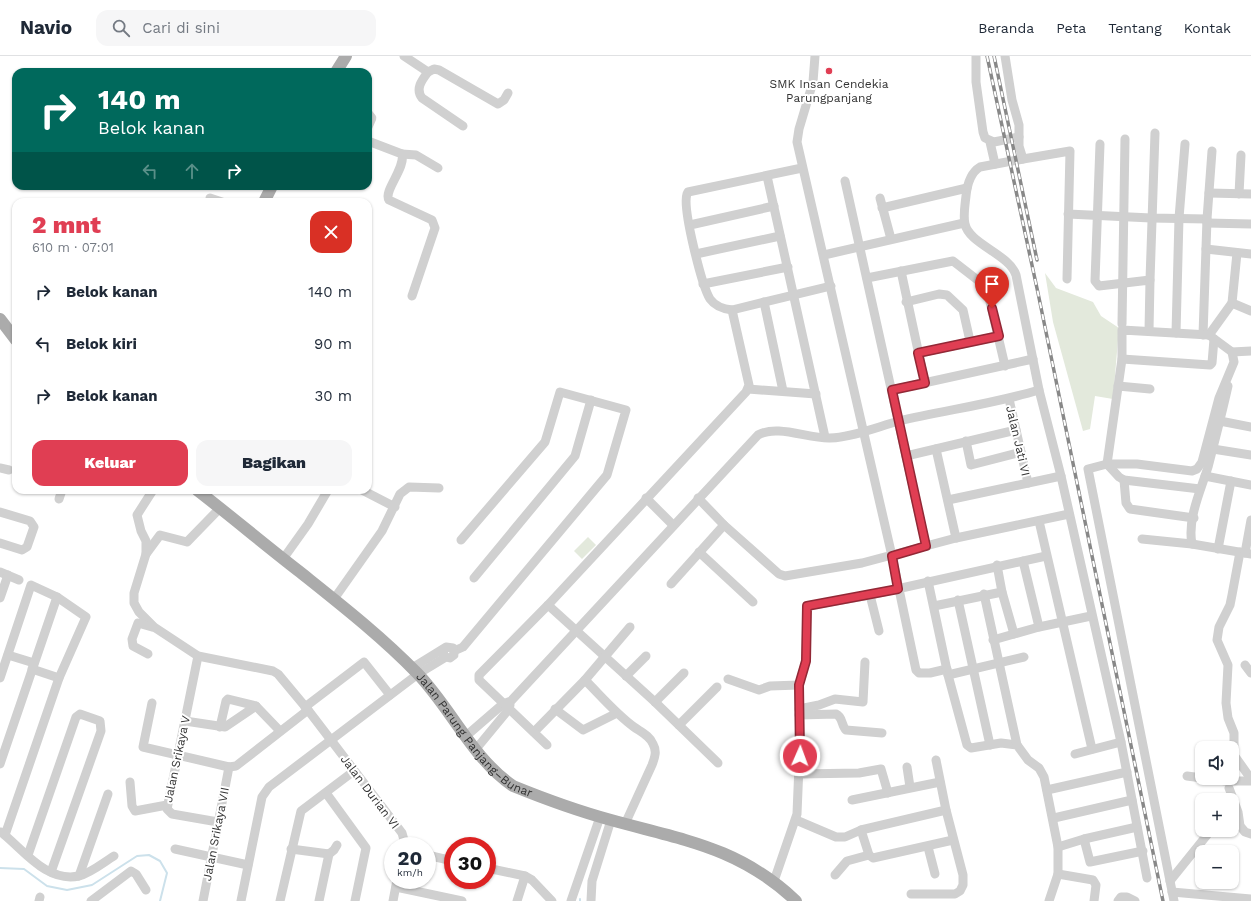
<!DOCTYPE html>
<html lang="id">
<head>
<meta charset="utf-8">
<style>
	body { margin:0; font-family:"Work Sans",sans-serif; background:#f6f6f7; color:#1f2937; height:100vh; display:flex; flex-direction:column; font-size:15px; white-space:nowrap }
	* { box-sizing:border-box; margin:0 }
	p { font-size:13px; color:#747a83 }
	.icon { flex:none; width:22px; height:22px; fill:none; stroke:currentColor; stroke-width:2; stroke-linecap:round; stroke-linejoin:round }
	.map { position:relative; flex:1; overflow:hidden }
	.details { position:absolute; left:12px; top:142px; width:360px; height:296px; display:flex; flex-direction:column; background:#fff; border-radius:12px; box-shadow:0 1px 3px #0004 }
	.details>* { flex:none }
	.banner { position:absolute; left:12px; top:12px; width:360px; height:122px; border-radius:12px; box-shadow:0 1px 3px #0004; background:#00695c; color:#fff; overflow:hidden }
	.controls { position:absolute; left:1195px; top:685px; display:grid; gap:8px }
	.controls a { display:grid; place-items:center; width:44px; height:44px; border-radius:8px; background:#fff; box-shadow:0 1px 3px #0004; font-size:20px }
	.speed { position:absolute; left:384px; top:781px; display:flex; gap:8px; font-size:20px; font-weight:700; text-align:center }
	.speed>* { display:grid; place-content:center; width:52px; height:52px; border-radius:50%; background:#fff; box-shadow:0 1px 3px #0004; line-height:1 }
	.speed small { font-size:10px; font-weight:400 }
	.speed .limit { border:6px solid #d22; background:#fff; color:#111 }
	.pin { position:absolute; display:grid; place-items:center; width:34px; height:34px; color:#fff; margin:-41px -17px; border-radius:50% 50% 50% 0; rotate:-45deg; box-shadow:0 0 4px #0007 }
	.pin .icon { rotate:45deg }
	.me { position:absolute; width:44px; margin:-22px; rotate:2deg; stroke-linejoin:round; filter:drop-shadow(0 0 3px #0008) }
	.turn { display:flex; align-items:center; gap:14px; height:84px; padding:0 20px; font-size:18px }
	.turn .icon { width:52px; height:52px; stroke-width:2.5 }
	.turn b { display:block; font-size:28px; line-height:34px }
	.lanes { display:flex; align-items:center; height:38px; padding:0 20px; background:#0003; justify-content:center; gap:20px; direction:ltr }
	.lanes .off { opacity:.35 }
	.round { display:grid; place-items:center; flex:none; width:42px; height:42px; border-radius:12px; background:#f6f6f7 }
	.summary { display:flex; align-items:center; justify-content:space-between; height:68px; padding:0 20px }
	h1 { font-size:24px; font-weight:800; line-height:30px; color:#e03e53 }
	.primary-button { display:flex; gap:8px; margin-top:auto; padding:8px 20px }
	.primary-button a { flex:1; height:46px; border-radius:12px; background:#e03e53; color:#fff; font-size:16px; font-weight:800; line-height:46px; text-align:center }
	.primary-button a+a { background:#f6f6f7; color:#1f2937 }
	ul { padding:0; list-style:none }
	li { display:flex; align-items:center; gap:12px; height:52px; padding:0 20px }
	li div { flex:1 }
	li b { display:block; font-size:15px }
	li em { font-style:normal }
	header { display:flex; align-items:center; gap:24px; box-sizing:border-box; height:56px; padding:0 20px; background:#fff; border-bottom:1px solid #e0e1e3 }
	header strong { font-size:19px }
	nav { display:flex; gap:22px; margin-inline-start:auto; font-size:14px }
	.search { width:280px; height:36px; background:#f6f6f7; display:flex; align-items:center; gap:10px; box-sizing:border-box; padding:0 14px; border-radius:12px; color:#747a83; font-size:15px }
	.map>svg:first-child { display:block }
	.green { fill:#e3e9dc }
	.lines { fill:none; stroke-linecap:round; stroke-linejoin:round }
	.stream { stroke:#cce1eb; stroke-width:2 }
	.minor { stroke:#d0d0d0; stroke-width:9 }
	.major { stroke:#ababab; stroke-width:12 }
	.rail-casing { stroke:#888; stroke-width:3.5 }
	.rail { stroke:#fff; stroke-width:2; stroke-dasharray:6; stroke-linecap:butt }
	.route-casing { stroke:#922836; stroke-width:10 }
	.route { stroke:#e03e53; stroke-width:7 }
	.poi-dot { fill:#e03e53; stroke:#fff; stroke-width:1.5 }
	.labels { text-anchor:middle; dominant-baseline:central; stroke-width:4; stroke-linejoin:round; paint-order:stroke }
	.poi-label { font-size:12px; fill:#333; stroke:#fff }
	.street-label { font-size:12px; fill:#333; stroke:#fff }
</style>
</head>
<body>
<header>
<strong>Navio</strong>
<div class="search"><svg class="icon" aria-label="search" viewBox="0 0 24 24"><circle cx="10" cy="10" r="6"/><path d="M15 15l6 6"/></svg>Cari di sini</div>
<nav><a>Beranda</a><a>Peta</a><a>Tentang</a><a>Kontak</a></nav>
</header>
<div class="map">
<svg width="1251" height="845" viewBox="0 0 1251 845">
	<rect width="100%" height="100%" fill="#fff"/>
	<g class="green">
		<polygon points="1045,217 1056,232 1093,246 1101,260 1119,272 1113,343 1095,340 1090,373 1083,375 1053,266"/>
		<polygon points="588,481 596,489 582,503 574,495"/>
	</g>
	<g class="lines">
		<g class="stream">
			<polyline points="0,812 24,813 47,830 67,834 92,829 137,800 149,799 160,805 167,817 160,845"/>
			<polyline points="580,845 580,843"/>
		</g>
		<g class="minor">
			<path d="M404 0 428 16C422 24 415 33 422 42L463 70"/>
			<polyline points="815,0 813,26 799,73 797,86 892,500 916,614 919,617 930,617 947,613"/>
			<polyline points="976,0 976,26 983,76 985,82 994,86 1019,81"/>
			<path d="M1005 0 1012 44 1019 69V90L1023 103 980 111C970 117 967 130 966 140 965 149 963 160 965 168 969 188 1009 198 1016 219L1039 334 1061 420 1121 686 1147 822"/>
			<polyline points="428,16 434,13 439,14 498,48 504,44 508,37"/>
			<polyline points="368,57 372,62 368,71"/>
			<path d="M368 85 402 98C406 112 383 135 389 144L432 164 435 172 412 240"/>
			<polyline points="990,86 995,108"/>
			<polyline points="1100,88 1095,225 1099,230 1150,224 1149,275"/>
			<polyline points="402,98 416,99 438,112"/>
			<polyline points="1023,103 1070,95 1067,223"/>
			<path d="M802 112 688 136 687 138C682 152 702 230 710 243 715 250 723 253 732 254L831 230"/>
			<polyline points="767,120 825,381"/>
			<polyline points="845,125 926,490"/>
			<polyline points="1209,137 1251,138"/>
			<polyline points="1239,138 1241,99"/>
			<polyline points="210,142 222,146"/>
			<polyline points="880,142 891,183"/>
			<polyline points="882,152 967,132"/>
			<polyline points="1068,158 1151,162 1207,163"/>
			<polyline points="1207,167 1251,168"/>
			<polyline points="690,169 774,150"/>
			<polyline points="1206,193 1251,198"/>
			<polyline points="696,198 780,180"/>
			<polyline points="824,199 964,167"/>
			<polyline points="901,215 925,327"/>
			<polyline points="867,222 953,205 984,229 987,233 1005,310"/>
			<polyline points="1150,224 1155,77"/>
			<polyline points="703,228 788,211"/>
			<polyline points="764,246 783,335"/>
			<polyline points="906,246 939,238 947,239 963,254 970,285"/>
			<polyline points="1232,247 1251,255"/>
			<polyline points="1122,268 1125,83"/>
			<polyline points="1176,277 1179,162 1185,88"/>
			<polyline points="1203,279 1207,163 1212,95"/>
			<polyline points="1209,279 1232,247 1237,197"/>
			<polyline points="919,297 999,280"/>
			<polyline points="1122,303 1210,309 1212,307 1214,283"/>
			<polyline points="1118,330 1150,333"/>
			<polyline points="748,333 816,338"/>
			<polyline points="892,334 1033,303"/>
			<polyline points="1009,343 1028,427"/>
			<polyline points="1220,365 1251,371"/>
			<polyline points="966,385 971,409 1021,396"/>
			<polyline points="936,393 956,482"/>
			<polyline points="1213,393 1251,399"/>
			<polyline points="906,400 1016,374"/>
			<polyline points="0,412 9,414"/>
			<polyline points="1205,420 1251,429"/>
			<polyline points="1124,424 1126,447 1130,453 1194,462"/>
			<polyline points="1200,433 1124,424 1119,421 1107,408 1122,303 1122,274 1209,279 1232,296"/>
			<polyline points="153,434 137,459 141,475 146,485 146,498 134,537 134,547 139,556 154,571 198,600 273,615 278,618 308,654 402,777 404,784 404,790"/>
			<polyline points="362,434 395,451"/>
			<polyline points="646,442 673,469"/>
			<polyline points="698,442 724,469 779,518 785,520 862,507 956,482 1069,458"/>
			<polyline points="59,443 62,434"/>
			<polyline points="948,444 1061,420"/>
			<polyline points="0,456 30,465 34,471 27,491 22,494 0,487"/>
			<polyline points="1039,465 1092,693"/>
			<polyline points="1142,483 1192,488 1251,498"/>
			<path d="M1192 488C1187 463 1201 434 1208 411 1215 384 1222 357 1228 330"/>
			<polyline points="1218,493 1231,425"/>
			<polyline points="699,496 753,546"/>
			<polyline points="1240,496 1232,539 1230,549 1219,571 1217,584 1228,609 1226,647 1228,662 1234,677 1234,699 1251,723"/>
			<polyline points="1245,497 1251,464"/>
			<polyline points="146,498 160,479 187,486 220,452"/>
			<polyline points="283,503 308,468 328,434"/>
			<polyline points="1023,505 1039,571"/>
			<polyline points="997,509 1002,536 1014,578"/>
			<polyline points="0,516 19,524"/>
			<polyline points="474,522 575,400 591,344"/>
			<polyline points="928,525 948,619 967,689 971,692 1001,687 1017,689 1028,704 1039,712 1044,721 1058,791 1058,818 1049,845"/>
			<polyline points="671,528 724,469"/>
			<polyline points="984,538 1017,689"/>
			<polyline points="870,539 879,575"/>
			<polyline points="0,542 8,519"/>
			<polyline points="334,543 382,475 400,438 409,431 439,432"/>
			<polyline points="958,544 990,689"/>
			<polyline points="548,549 655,646 718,707"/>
			<polyline points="934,550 1002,536"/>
			<polyline points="993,584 1039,571 1091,560"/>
			<polyline points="454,595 463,591 607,419 626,354 560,336 545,386 461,484"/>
			<polyline points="148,598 133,590 132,583 138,567 152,571"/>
			<polyline points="8,599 34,607"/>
			<polyline points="198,600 167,753 172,758 218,766"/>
			<polyline points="1245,609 1251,617"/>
			<polyline points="412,612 446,591 453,592 454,599 450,602 446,601 443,598 444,594"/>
			<polyline points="32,613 59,622"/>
			<polyline points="948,619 1024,601"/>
			<polyline points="626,620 646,600"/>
			<polyline points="0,622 31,529 57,541 86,561 59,622 5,779"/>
			<polyline points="728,623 759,634 770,630 799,629"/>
			<path d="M585 624C601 640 616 658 634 671 641 676 650 680 653 688 657 695 655 701 652 709L625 768"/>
			<polyline points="655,646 684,617"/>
			<polyline points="152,647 143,691 229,711 236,710 308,654"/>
			<polyline points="305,651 364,606 390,639"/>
			<polyline points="555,653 583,674 617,657"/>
			<polyline points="799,653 819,649 835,643 863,646 865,606"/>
			<path d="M799 659 836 658C843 661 841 669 846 674L882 677"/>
			<polyline points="185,665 225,671 256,650"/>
			<polyline points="679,669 717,631"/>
			<polyline points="220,671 226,645 228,643 256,650 280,675"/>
			<polyline points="534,676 585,624 630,571"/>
			<path d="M466 680 503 648 511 645 758 379C777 368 809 383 830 382 853 381 877 371 899 365 946 354 993 348 1039 334"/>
			<polyline points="547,689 479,624 479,619 548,549 746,336 749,329 732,254"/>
			<polyline points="476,693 509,653 510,649"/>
			<polyline points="1075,698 1121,686"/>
			<polyline points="0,708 57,541"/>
			<polyline points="907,711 910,731"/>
			<polyline points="799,718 859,717 881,713 888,737"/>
			<polyline points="1187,720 1202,722"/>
			<polyline points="1203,722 1226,725 1251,725"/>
			<polyline points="130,726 132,750 135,755 167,749"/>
			<polyline points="1229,732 1238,756 1240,770 1245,776 1251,778"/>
			<polyline points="1047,734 1127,716"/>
			<polyline points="326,737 366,792 355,845"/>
			<polyline points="852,744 940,726"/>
			<polyline points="1054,762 1132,744"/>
			<polyline points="796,764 836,781 845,781 861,774 946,754"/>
			<polyline points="861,774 869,799 873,802 953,784"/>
			<path d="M1 776C23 793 46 827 79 820 91 817 104 806 114 800"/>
			<polyline points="1084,783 1090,806 1143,795"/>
			<polyline points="928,791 935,818"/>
			<polyline points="1058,791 1084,783 1137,771"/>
			<polyline points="175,793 248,809"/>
			<polyline points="291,793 329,798 334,794 337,789"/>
			<polyline points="28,799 76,661 80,658 100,665 101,675 51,816"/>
			<polyline points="427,799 453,805"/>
			<polyline points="487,812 525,820 532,824 552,845"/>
			<polyline points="1058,818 1093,824 1096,829 1094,845"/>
			<polyline points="835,819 847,805 869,799"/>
			<polyline points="79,820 108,738"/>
			<polyline points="774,825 797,758 800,685 799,640 799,629 806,605 807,550 870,539 1046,500"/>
			<polyline points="1170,825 1211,774"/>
			<polyline points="396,831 462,845"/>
			<polyline points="1172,836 1251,843"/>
			<polyline points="911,838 955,838 960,835 963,829 963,819 946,754 936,704"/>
			<polyline points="39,845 40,841"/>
			<polyline points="91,845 131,815 136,818 146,834"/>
			<polyline points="203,845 229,711"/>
			<polyline points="241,845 262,741 269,731 418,618 446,601"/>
			<polyline points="280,845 301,755 354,715"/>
			<polyline points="319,845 329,798"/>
			<polyline points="393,845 397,824"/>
			<polyline points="517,845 525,820"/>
			<polyline points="571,845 600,761"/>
			<polyline points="591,845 592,825 611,764"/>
			<polyline points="1118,845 1121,841 1127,841 1135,845"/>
			<polyline points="1174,845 1088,413 1107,408 1137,408 1192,415 1197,413 1202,406 1219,342 1234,306 1232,296 1251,295"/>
		</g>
		<g class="major">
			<polyline points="336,16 346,0"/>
			<polyline points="264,146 272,130"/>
			<polyline points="0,263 16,284"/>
			<path id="s1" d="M197 434C232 461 265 489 300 516 340 548 381 580 417 617 451 652 472 702 513 730 545 743 578 755 611 764 683 784 739 791 796 845"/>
		</g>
		<defs>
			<g id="rail">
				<polyline points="987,0 1038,237 1163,845"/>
				<polyline points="994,0 1037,204"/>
			</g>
		</defs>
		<use href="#rail" class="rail-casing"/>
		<use href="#rail" class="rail"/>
	</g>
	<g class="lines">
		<defs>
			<polyline id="route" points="800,700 799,629 806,605 807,550 898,533 892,500 926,490 892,334 925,327 918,297 999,280 992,252"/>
		</defs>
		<use href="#route" class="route-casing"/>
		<use href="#route" class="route"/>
	</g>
	<circle class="poi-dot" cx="829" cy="15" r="4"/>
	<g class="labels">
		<g class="poi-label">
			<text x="829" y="28">SMK Insan Cendekia<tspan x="829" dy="14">Parungpanjang</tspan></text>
		</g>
		<g class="street-label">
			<text transform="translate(1018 385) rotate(77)">Jalan Jati VI</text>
			<text stroke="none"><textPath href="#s1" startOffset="372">Jalan Parung Panjang–Bunar</textPath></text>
			<text transform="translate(177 703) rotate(-78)">Jalan Srikaya V</text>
			<text transform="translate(370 736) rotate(53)">Jalan Durian VI</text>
			<text transform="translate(216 778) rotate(-79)">Jalan Srikaya VII</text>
		</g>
	</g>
</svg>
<div class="controls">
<a><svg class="icon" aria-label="sound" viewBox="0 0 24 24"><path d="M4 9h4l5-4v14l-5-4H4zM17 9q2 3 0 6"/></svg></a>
<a>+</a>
<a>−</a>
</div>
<div class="speed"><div>20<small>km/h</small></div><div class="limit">30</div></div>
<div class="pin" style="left:992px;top:252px;background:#d93025"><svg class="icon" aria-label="arrive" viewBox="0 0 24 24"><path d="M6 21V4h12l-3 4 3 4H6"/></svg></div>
<svg class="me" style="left:800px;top:700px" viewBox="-20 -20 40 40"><circle r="17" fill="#e03e53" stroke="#fff" stroke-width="3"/><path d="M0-11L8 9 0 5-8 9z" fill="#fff"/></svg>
<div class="banner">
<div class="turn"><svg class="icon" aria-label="right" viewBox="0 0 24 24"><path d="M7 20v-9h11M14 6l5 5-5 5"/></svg><div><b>140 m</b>Belok kanan</div></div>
<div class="lanes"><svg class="icon off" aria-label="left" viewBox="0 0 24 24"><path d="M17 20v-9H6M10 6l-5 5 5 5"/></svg><svg class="icon off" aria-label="ahead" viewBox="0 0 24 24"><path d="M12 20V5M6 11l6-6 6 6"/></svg><svg class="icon" aria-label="right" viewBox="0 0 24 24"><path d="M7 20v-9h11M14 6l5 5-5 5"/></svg></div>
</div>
<section class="details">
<div class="summary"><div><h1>2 mnt</h1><p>610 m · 07:01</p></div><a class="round" style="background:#d93025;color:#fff"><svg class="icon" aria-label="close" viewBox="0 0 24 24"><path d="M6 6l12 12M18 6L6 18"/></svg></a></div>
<ul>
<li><svg class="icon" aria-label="right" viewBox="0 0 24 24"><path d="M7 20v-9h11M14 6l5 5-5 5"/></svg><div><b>Belok kanan</b></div><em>140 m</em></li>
<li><svg class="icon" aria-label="left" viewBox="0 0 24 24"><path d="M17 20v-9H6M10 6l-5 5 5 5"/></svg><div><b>Belok kiri</b></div><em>90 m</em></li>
<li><svg class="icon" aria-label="right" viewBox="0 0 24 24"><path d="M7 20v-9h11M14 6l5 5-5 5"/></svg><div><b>Belok kanan</b></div><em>30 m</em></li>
</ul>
<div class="primary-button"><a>Keluar</a><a>Bagikan</a></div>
</section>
</div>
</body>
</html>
